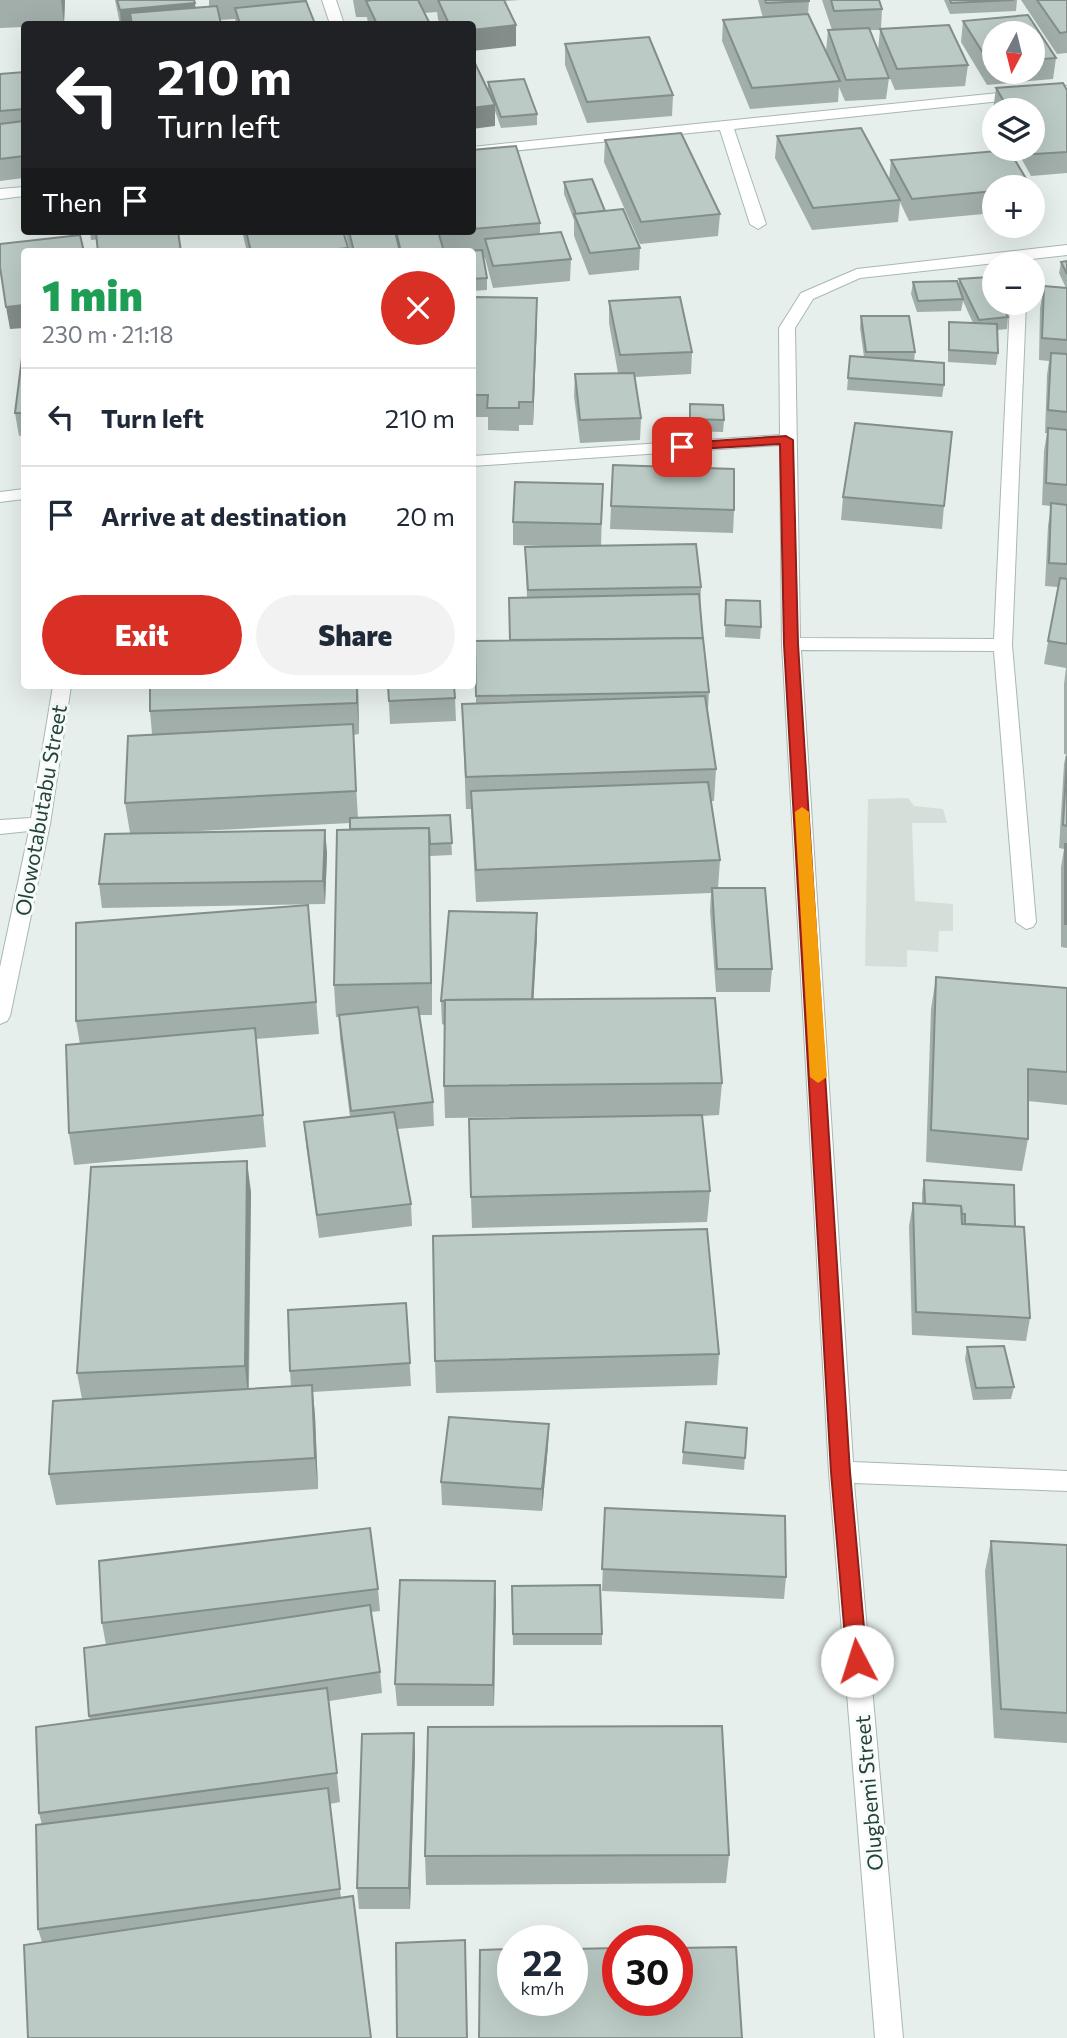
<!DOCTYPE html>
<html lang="en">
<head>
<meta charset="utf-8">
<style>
	body { margin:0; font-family:Commissioner,sans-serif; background:#f2f2f3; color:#1f2937; height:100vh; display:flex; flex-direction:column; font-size:26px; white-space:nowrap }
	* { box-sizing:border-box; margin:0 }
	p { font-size:23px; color:#747a83 }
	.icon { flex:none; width:38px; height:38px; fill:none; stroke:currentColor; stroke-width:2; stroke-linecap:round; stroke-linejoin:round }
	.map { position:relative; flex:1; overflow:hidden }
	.drawer { position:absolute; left:21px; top:248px; width:455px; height:441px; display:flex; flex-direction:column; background:#fff; border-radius:7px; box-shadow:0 7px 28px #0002 }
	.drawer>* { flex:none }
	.guide { position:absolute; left:21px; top:21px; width:455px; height:214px; border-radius:7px; box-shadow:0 7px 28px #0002; background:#202124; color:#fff; overflow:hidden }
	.needle { width:46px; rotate:187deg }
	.buttons { position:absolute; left:982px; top:21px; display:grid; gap:14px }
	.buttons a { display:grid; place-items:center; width:63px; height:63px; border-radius:50%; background:#fff; box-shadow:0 7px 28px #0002; font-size:35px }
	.speed { position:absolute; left:497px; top:1925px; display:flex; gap:14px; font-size:35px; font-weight:700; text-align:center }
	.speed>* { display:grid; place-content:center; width:91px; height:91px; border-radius:50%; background:#fff; box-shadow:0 7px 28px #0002; line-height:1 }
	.speed small { font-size:18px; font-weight:400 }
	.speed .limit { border:10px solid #d22; background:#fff; color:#111 }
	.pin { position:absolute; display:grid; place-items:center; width:60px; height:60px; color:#fff; margin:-30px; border-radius:14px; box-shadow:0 4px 10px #0006 }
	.me { position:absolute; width:77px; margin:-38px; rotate:355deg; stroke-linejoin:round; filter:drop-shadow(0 0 5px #0008) }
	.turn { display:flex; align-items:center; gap:24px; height:147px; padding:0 21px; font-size:32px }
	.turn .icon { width:91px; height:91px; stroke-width:2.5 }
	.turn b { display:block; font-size:49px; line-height:60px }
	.then { display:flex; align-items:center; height:66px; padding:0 21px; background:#0003; gap:14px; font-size:26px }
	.round { display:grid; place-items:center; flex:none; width:74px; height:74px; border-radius:37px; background:#f2f2f3 }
	.overview { display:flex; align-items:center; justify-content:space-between; height:119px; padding:0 21px }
	h1 { font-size:42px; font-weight:800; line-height:52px; color:#1e9e55 }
	.button { display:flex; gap:14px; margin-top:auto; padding:14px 21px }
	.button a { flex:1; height:80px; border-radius:42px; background:#d93025; color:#fff; font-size:28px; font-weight:800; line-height:80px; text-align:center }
	.button a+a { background:#f2f2f3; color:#1f2937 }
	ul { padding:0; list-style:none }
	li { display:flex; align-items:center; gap:21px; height:98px; padding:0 21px; border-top:2px solid #e0e1e3 }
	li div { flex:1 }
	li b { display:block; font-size:26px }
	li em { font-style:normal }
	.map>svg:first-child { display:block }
	.built { fill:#d4dfda }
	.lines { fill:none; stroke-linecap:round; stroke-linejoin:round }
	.minor-casing { stroke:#a8b8b2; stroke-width:2 }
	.minor { fill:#fff; fill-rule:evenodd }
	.wall { fill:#a1aea9; fill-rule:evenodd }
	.shaded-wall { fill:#838d89 }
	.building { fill:#bbcac4; stroke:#838d89; stroke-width:2 }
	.route { fill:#d93025; stroke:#8d1f18; stroke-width:2 }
	.slow { fill:#f59e0b }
	.labels { text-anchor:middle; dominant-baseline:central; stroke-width:6; stroke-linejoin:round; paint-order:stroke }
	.street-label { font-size:21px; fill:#24423a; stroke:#f7fbf9 }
</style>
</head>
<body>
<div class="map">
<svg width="1067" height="2038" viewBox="0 0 1067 2038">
	<rect width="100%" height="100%" fill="#e6efeb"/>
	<polygon class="built" points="908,798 914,806 943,809 947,823 912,823 915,901 953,904 953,931 939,931 938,952 907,950 907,967 865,966 868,799"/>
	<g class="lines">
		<defs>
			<g id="minor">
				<polygon points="322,0 336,0 344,24 330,24"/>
				<polygon points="1067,86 1067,94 734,129 766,224 758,229 750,224 720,130 472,155 472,147"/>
				<polygon points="24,187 24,196 0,199 0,189"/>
				<polygon points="1067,245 1067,255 860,278 813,299 795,328 800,638 994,639 1010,303 1026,303 1012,645 1036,922 1033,927 1026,929 1016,922 994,651 801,650 853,1462 1067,1471 1067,1491 854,1483 903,2038 875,2038 829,1472 782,644 780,445 472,466 472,456 780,435 779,328 801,293 857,269"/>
				<polygon points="24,489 24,499 0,502 0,492"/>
				<polygon points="53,686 71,686 50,824 10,1016 7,1021 0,1024 0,967 29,831 0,834 0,820 31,818"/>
			</g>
		</defs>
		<use href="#minor" class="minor-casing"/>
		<use href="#minor" class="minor"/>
	</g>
	<g class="wall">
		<polygon points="0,0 65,0 64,24 24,24 24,27 0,28"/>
		<polygon points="115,0 194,0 195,8 209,6 209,0 306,0 315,24 236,24 235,19 220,20 221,24 120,24"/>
		<polygon points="353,0 520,0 505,1 516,25 516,46 472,24 440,24 438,19 437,12 424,13 430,24 368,24 367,17 356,17"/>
		<polygon points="758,0 809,0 808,14 829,58 826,51 828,30 832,30 822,0 879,0 882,9 881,29 968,65 965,86 895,90 878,50 880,30 870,30 889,78 886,99 845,101 839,87 838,102 750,109 722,41 723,20 763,18"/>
		<polygon points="944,0 1017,0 1016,11 950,14"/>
		<polygon points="1021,0 1067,0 1067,53 1057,54"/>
		<path d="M1028 15 1056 58 1053 79 987 85 961 42 963 21ZM994 33H1032V72H994Z"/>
		<polygon points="565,44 673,95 672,116 587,123 565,65"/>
		<polygon points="24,72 24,178 0,181 0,74"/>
		<polygon points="488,82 537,114 537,125 501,128 495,111 495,126 488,92"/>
		<polygon points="996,88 1067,90 1067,173 1031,176 1016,149 1032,149 1032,110 994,111 993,110"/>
		<polygon points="777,136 889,180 891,160 994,187 994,213 909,221 900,202 898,222 812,230 775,158"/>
		<polygon points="605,140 720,214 718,236 640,244 604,162"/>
		<polygon points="472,150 540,223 540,234 571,259 570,281 493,288 485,258 483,258 487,278 487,290 472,291 472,252 350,252 345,231 472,231"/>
		<polygon points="564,182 605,211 640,248 639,270 589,275 574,236 574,220 564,194"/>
		<polygon points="90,231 178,231 91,240"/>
		<polygon points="242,231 343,231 349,252 247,252"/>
		<polygon points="1067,261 1067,948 1061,947 1061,867 1064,849 1059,848 1064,764 1066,754 1064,754 1064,684 1066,668 1044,664 1058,587 1045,586 1048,526 1051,506 1042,505 1044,451 1047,433 1045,433 1047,375 1049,361 1039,360 1040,308 1044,286 1066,288 1059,273 1061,262"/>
		<polygon points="959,279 1008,317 1007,329 997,330 998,353 996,365 948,362 948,333 949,322 973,323 963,301 961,311 917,312 911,294 913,282 959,285"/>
		<polygon points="472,297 537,320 533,425 519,425 519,431 488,430 488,417 472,417"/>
		<polygon points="609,301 692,352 691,374 635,377 641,418 640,440 580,443 574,396 575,374 618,373 609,323"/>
		<polygon points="861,316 915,352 914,361 944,385 942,397 847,390 850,356 864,357 860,328"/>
		<polygon points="24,342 24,435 19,436 15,413"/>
		<polygon points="690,404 724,420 723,432 689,431"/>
		<polygon points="472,464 474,554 472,554"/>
		<polygon points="603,484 601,546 701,587 700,608 709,692 708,710 716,769 714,801 711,801 720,860 718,888 772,969 770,992 716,992 710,911 711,893 476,902 471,809 466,809 462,704 476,703 475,641 509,640 527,597 525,547 574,547 513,545 513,522"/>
		<polygon points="843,497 944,506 942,529 841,520"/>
		<polygon points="611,506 734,510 733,533 610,529"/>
		<polygon points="726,600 761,627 760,639 725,637"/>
		<polygon points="150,686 358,686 359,734 353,735 358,818 450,815 452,855 430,856 432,1015 419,1015 433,1102 434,1126 397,1129 411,1204 412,1226 319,1238 306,1145 304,1122 350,1117 340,1038 339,1017 336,1017 334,985 350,823 181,832 325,830 327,854 325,904 102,908 99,884 130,833 125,803 152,734 150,711"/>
		<polygon points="388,686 455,698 456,721 390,724"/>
		<polygon points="308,905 319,1034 256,1039 266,1147 74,1165 69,1133 80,1044 76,1021"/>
		<polygon points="537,936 533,999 722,1083 719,1115 702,1116 710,1191 707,1222 472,1228 471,1197 618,1116 445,1118 444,1086 444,1025 442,1024 441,1001"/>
		<polygon points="936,977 1067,988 1067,1105 1028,1101 1028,1139 1022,1171 926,1162 931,1009"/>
		<polygon points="924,1180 1015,1227 1030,1318 1026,1341 912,1335 909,1226 913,1203 922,1204 922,1192"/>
		<polygon points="251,1192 249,1389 291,1387 290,1371 406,1303 411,1386 313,1392 315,1416 318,1489 56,1505 49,1474 82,1399 77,1373"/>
		<polygon points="967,1347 1014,1387 1011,1399 973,1400 965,1359"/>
		<polygon points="719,1354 717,1385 436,1393 435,1361"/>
		<polygon points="686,1422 747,1428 744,1470 682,1464"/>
		<polygon points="549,1424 548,1446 542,1511 442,1505 441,1482"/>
		<polygon points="605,1508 786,1577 784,1599 602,1591"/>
		<polygon points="991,1541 1067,1545 1067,1743 994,1738 985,1571"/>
		<polygon points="495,1581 494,1706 397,1706 395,1684"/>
		<polygon points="512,1586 602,1634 602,1645 513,1645"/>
		<polygon points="378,1589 380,1611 371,1612 380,1672 382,1693 329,1701 340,1802 330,1804 341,1898 42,1942 38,1929 42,1825 39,1813 90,1720 89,1716 106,1645 102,1623"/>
		<polygon points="414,1733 415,1754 410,1909 359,1909 357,1888"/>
		<polygon points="729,1855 726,1883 426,1885 425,1856"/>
	</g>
	<g class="shaded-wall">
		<polygon points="61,0 65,0 64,24"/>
		<polygon points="195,3 197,23 130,13 131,24 121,24 120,10"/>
		<polygon points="516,25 516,46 472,51 472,30"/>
		<polygon points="495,105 495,126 472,129 472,108"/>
		<polygon points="348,248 349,252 309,252"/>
		<polygon points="537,298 537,320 533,425 533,402"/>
		<polygon points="24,305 24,328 10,329 6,307"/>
		<polygon points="357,686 358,686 359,734 357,703"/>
		<polygon points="429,828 430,860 432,1015 431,983"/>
		<polygon points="325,830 327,854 325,904 323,881"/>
		<polygon points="537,913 537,936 532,1027 532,1004"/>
		<polygon points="247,1161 251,1192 248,1397 245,1366"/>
		<polygon points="312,1385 315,1416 318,1489 315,1458"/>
		<polygon points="549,1424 548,1446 542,1511 542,1489"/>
		<polygon points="495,1581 496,1603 494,1706 493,1685"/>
		<polygon points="414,1733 415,1754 410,1909 409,1888"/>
	</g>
	<g class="building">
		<polygon points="117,0 194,0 195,3 120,10"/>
		<polygon points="372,0 418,0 430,24 377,24 366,1"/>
		<polygon points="438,0 504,0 516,25 472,30 472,24 449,24"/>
		<polygon points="765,0 809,0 809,1 766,3"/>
		<polygon points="831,0 879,0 882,9 834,11"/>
		<polygon points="950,0 1014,0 951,3"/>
		<polygon points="1037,0 1067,0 1067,32 1060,33"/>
		<polygon points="306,1 315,24 240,24 235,8"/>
		<polygon points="217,6 221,24 132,24 130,13"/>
		<polygon points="808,14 840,81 752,88 723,20"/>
		<polygon points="1028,15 1056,58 1032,60 1032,33 994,33 994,64 990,64 963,21"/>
		<polygon points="949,25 968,65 897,69 880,29"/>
		<polygon points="869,28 889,78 846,80 828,30"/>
		<polygon points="649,37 673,95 587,102 565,44"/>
		<polygon points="472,57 495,105 472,108"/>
		<polygon points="24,72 24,109 0,111 0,74"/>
		<polygon points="524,79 537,114 501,117 488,82"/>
		<polygon points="1063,83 1067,90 1067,152 1034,154 1031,149 1032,149 1032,110 1009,110 996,88"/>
		<polygon points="24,121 24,156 0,159 0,124"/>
		<polygon points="861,128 900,200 813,208 777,136"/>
		<polygon points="681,133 720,214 641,222 605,140"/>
		<polygon points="516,146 540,223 472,229 472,150"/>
		<polygon points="1009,150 1031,187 994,187 994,191 912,199 891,160"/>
		<polygon points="592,179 605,211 576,214 564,182"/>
		<polygon points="623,209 640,248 590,253 574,214"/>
		<polygon points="124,231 178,231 181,252 98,252 96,233"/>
		<polygon points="246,231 343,231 348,248 309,252 251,252"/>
		<polygon points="349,231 395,231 400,252 354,252"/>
		<polygon points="396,231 438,231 444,252 401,252"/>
		<polygon points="561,232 571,259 493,266 485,239"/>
		<polygon points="80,235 84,252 24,252 24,305 6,307 0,267 0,244"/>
		<polygon points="482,250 487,278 472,279 472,252 466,251"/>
		<polygon points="1067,261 1067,274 1061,262"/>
		<polygon points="989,277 994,288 994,303 1001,303 1008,317 979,320 959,279"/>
		<polygon points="957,281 963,299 918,301 913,282"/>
		<polygon points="1044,286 1067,288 1067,340 1042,338"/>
		<polygon points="472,297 537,298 533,402 519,402 519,408 487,408 488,395 472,395"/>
		<polygon points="680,297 692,352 620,355 609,301"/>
		<polygon points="861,316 909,316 915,352 866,352"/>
		<polygon points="949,322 997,324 998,353 949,350"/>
		<polygon points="24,342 24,413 15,413"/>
		<polygon points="1051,353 1067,354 1067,412 1048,410"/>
		<polygon points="850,356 944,363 944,385 848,378"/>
		<polygon points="634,373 641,418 580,420 575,374"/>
		<polygon points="690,404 723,405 724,420 690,419"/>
		<polygon points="855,423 952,432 944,506 843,497"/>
		<polygon points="1048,428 1067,430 1067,485 1046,483"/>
		<polygon points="472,464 474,531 472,531"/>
		<polygon points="613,465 734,469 734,510 611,506"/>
		<polygon points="515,482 603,484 601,524 513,522"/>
		<polygon points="1051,503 1067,505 1067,564 1049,563"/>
		<polygon points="696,544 701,587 528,590 525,547"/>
		<polygon points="1060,578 1067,579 1067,644 1048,641"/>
		<polygon points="699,594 703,640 703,638 510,640 509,598"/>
		<polygon points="726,600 760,601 761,627 725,625"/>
		<polygon points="703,638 709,692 476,696 475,641"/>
		<polygon points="150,686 357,686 357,703 150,711"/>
		<polygon points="388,686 454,686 455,698 389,701"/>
		<polygon points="705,696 716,769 466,777 462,704"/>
		<polygon points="353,724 356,791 125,803 128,736"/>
		<polygon points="1067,756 1067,826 1063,825"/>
		<polygon points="708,782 720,860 476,870 471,791"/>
		<polygon points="450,815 452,843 430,844 429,828 350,829 350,818"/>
		<polygon points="429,828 431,983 334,985 337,830"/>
		<polygon points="325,830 323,881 99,884 105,834"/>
		<rect x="1065" y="844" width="2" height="80"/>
		<polygon points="712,888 765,888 772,969 717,969"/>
		<polygon points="308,905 316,1002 76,1021 76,923"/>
		<polygon points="449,911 537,913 532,999 445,1000 445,1001 441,1001"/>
		<polygon points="936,977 1067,988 1067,1072 1028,1069 1028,1139 931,1130"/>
		<polygon points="715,998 722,1083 444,1086 445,1000"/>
		<polygon points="418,1007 433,1102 351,1111 339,1015"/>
		<polygon points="255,1028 263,1115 69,1133 66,1045"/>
		<polygon points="394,1112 411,1204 317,1215 304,1122"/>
		<polygon points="702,1115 710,1191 471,1197 469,1119"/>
		<polygon points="247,1161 245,1366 77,1373 91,1167"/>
		<polygon points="924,1180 1014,1185 1015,1227 965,1224 965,1214 962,1214 961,1206 925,1204"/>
		<polygon points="913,1203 961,1206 962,1224 1024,1227 1030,1318 916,1312"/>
		<polygon points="707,1229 719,1354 435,1361 433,1236"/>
		<polygon points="406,1303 410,1363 290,1371 288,1310"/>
		<polygon points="1004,1346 1014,1387 976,1388 967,1347"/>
		<polygon points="312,1385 315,1458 49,1474 53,1401"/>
		<polygon points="449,1417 549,1424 542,1489 441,1482"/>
		<polygon points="686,1422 747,1428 745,1458 683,1452"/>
		<polygon points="605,1508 785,1516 786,1577 602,1569"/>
		<polygon points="370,1528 378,1589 102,1623 99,1561"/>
		<polygon points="991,1541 1067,1545 1067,1713 1001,1709"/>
		<polygon points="400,1580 495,1581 493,1685 395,1684"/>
		<polygon points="600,1585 602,1634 513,1634 512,1586"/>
		<polygon points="370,1605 380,1672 89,1716 84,1648"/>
		<polygon points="327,1688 337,1773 39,1813 36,1727"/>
		<polygon points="722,1726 729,1855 425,1856 428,1727"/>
		<polygon points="414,1733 409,1888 357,1888 362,1734"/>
		<polygon points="328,1788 340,1889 38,1929 36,1825"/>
		<polygon points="353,1896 371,2038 28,2038 24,1945"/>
		<polygon points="465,1940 467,2038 397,2038 396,1943"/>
		<polygon points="736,1947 742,2038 479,2038 480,1950 513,1949 513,2000 572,2000 572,1949 618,1948 618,2000 677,2000 677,1948"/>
	</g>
	<polygon class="route" points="786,436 793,440 798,644 850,1472 867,1661 864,1667 857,1669 850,1667 847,1661 831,1472 784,644 780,444 682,450 675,447 682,443"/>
	<polygon class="slow" points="802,807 809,812 827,1077 818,1083 810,1077 795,812"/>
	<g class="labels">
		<g class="street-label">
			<text transform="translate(40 810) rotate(-80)">Olowotabutabu Street</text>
			<text transform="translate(868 1793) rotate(-95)">Olugbemi Street</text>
		</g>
	</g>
</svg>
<div class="buttons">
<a><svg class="needle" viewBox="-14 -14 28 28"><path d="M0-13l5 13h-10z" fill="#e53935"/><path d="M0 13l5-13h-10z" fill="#747a83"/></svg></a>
<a><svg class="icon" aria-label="layers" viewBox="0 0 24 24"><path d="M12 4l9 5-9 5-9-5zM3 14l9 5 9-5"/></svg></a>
<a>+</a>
<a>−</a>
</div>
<div class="speed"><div>22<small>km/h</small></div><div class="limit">30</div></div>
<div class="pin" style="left:682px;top:447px;background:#d93025"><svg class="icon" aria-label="arrive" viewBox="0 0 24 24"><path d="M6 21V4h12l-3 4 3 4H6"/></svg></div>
<svg class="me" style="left:857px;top:1661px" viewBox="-20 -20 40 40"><circle r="19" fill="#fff"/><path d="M0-13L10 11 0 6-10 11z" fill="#d93025"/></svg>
<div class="guide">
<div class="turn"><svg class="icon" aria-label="left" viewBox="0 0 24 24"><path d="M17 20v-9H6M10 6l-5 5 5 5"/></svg><div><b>210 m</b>Turn left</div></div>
<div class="then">Then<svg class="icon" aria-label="arrive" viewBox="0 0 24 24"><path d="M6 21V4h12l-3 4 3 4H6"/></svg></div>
</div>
<section class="drawer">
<div class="overview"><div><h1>1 min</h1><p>230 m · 21:18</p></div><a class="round" style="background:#d93025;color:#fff"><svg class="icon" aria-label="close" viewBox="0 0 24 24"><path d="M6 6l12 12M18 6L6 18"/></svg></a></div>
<ul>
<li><svg class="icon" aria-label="left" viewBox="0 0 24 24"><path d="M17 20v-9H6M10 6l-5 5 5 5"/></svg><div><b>Turn left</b></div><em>210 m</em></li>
<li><svg class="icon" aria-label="arrive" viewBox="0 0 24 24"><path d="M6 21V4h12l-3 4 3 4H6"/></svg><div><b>Arrive at destination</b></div><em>20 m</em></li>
</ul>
<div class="button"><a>Exit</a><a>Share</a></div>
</section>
</div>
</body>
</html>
